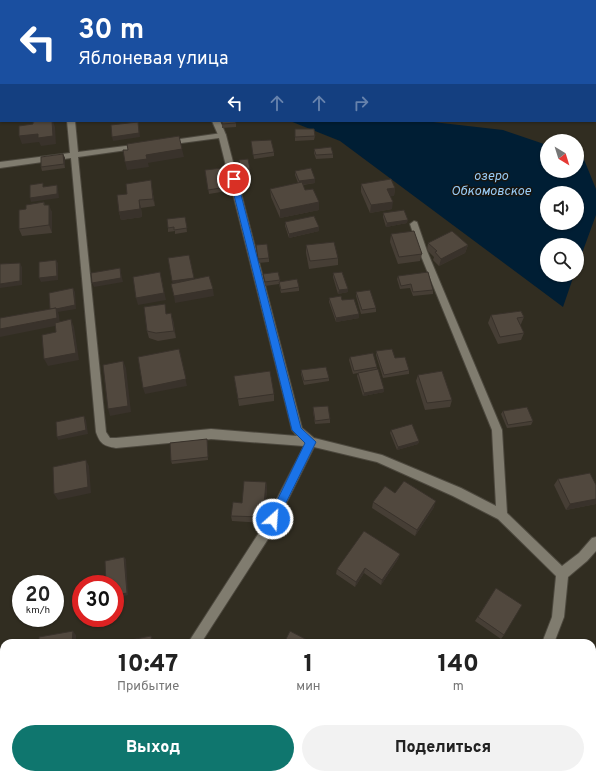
<!DOCTYPE html>
<html lang="ru">
<head>
<meta charset="utf-8">
<style>
	body { margin:0; font-family:Overpass,sans-serif; background:#f2f2f2; color:#222; height:100vh; display:flex; flex-direction:column; font-size:15px; white-space:nowrap }
	* { box-sizing:border-box; margin:0 }
	p { font-size:13px; color:#767676 }
	.icon { flex:none; width:22px; height:22px; fill:none; stroke:currentColor; stroke-width:2; stroke-linecap:round; stroke-linejoin:round }
	.map { position:relative; flex:1; overflow:hidden }
	.drawer { position:absolute; left:0px; top:639px; width:596px; height:140px; display:flex; flex-direction:column; background:#fff; border-radius:12px 12px 0 0; box-shadow:0 1px 3px #0004 }
	.drawer>* { flex:none }
	.guide { position:absolute; left:0px; top:0px; width:596px; height:122px; box-shadow:0 1px 3px #0004; background:#1a4fa0; color:#fff; overflow:hidden }
	.needle { width:26px; rotate:142deg }
	.fabs { position:absolute; left:540px; top:134px; display:grid; gap:8px }
	.fabs a { display:grid; place-items:center; width:44px; height:44px; border-radius:50%; background:#fff; box-shadow:0 1px 3px #0004; font-size:20px }
	.speed { position:absolute; left:12px; top:575px; display:flex; gap:8px; font-size:20px; font-weight:700; text-align:center }
	.speed>* { display:grid; place-content:center; width:52px; height:52px; border-radius:50%; background:#fff; box-shadow:0 1px 3px #0004; line-height:1 }
	.speed small { font-size:10px; font-weight:400 }
	.speed .limit { border:6px solid #d22; background:#fff; color:#111 }
	.pin { position:absolute; display:grid; place-items:center; width:34px; height:34px; color:#fff; margin:-17px; border:2px solid #fff; border-radius:50%; box-shadow:0 1px 4px #0007 }
	.me { position:absolute; width:44px; margin:-22px; rotate:26deg; stroke-linejoin:round; filter:drop-shadow(0 0 3px #0008) }
	.turn { display:flex; align-items:center; gap:14px; height:84px; padding:0 12px; font-size:18px }
	.turn .icon { width:52px; height:52px; stroke-width:2.5 }
	.turn b { display:block; font-size:28px; line-height:34px }
	.lanes { display:flex; align-items:center; height:38px; padding:0 12px; background:#0003; justify-content:center; gap:20px; direction:ltr }
	.lanes .off { opacity:.35 }
	.eta { display:flex; justify-content:space-evenly; align-items:center; height:68px; text-align:center }
	.eta b { font-size:24px; font-weight:800; line-height:28px }
	.primary-button { display:flex; gap:8px; margin-top:auto; padding:8px 12px }
	.primary-button a { flex:1; height:46px; border-radius:24px; background:#0f766e; color:#fff; font-size:16px; font-weight:800; line-height:46px; text-align:center }
	.primary-button a+a { background:#f2f2f2; color:#222 }
	.map>svg:first-child { display:block }
	.water { fill:#001e34; fill-rule:evenodd }
	.lines { fill:none; stroke-linecap:round; stroke-linejoin:round }
	.lane-casing { stroke:#4c483e; stroke-width:2 }
	.street-casing { stroke:#4c483e; stroke-width:2 }
	.lane { fill:#807c6f; fill-rule:evenodd }
	.street { fill:#807c6f; fill-rule:evenodd }
	.wall { fill:#463e35 }
	.shaded-wall { fill:#39322b }
	.building { fill:#51483e; stroke:#39322b }
	.route { fill:#1a73e8; stroke:#114b97 }
	.labels { text-anchor:middle; dominant-baseline:central; stroke-width:3; stroke-linejoin:round; paint-order:stroke }
	.water-label { font-size:13px; font-style:italic; fill:#98ccf7; stroke:#171510 }
</style>
</head>
<body>
<div class="map">
<svg width="596" height="779" viewBox="0 0 596 779">
	<rect width="100%" height="100%" fill="#312d21"/>
	<path class="water" d="M290 121H424L503 130 547 145V171H577V155L583 157 596 189V215L577 267V245H547V275H574L563 307 340 141ZM547 193H577V223H547Z"/>
	<g class="lines">
		<defs>
			<polygon id="lane" points="212,121 220,121 226,135 225,137 219,137"/>
			<g id="street">
				<path d="M67 121H75L78 152 141 144 145 146 141 148 78 157 106 432 110 438H116L211 429 297 436 292 430 219 138 166 145 162 143 166 141 222 133 226 135 302 428 314 438 382 455 461 488 496 506 492 430 419 251 410 224 414 221 417 222 427 251 502 430 507 513 562 566 579 553 592 538 596 537V551L587 561 568 577 564 617 554 643H542L552 617 556 576 498 519 453 496 377 462 314 447 270 536 201 643H188L262 528 304 446 211 439 116 448C104 446 100 444 96 432L71 158 0 168V162L70 153Z"/>
				<polygon points="105,775 119,775 118,779 104,779"/>
				<polygon points="493,775 507,775 506,779 492,779"/>
			</g>
		</defs>
		<use href="#lane" class="lane-casing"/>
		<use href="#street" class="street-casing"/>
		<use href="#lane" class="lane"/>
		<use href="#street" class="street"/>
	</g>
	<g class="wall">
		<polygon points="222,121 236,121 236,127 222,128"/>
		<polygon points="295,129 315,136 314,140 295,141"/>
		<polygon points="251,141 274,152 274,156 254,159"/>
		<polygon points="314,149 333,154 333,158 316,159 314,153"/>
		<polygon points="63,154 65,158 65,168 42,171 41,167"/>
		<polygon points="239,160 250,169 250,173 241,174"/>
		<polygon points="205,170 227,187 227,191 209,194"/>
		<polygon points="295,171 315,183 303,185 305,190 319,202 319,210 280,218 271,197 270,189 298,183 295,175"/>
		<polygon points="361,184 395,188 394,196 390,196 392,209 370,213 361,192"/>
		<polygon points="152,188 155,206 141,208 142,217 121,220 119,212 127,194"/>
		<polygon points="44,202 45,205 52,212 52,233 22,236 19,229 26,209"/>
		<polygon points="383,213 407,223 386,227 383,217"/>
		<polygon points="185,217 187,232 175,234 175,231 168,232 168,228"/>
		<polygon points="285,222 319,231 289,238 285,226"/>
		<polygon points="391,234 422,254 420,261 398,264 390,242"/>
		<polygon points="428,243 468,245 465,253 439,266 433,260 434,257 427,250"/>
		<polygon points="256,245 269,258 269,262 258,263"/>
		<polygon points="306,245 338,258 338,265 309,269 306,253"/>
		<polygon points="333,273 348,292 338,294 333,277"/>
		<polygon points="263,274 280,280 280,282 299,287 299,291 281,293 279,284 265,286"/>
		<polygon points="398,276 433,290 433,294 413,296 410,288 400,289 397,279"/>
		<polygon points="356,292 376,308 376,312 361,314 356,296"/>
		<polygon points="329,298 359,314 359,318 336,322 329,302"/>
		<polygon points="167,314 173,320 176,338 158,341 149,338 147,331"/>
		<polygon points="491,315 524,317 521,324 520,325 524,333 521,340 498,344 488,323"/>
		<polygon points="376,351 395,358 409,370 409,374 383,378 376,355"/>
		<polygon points="350,357 377,367 377,370 384,392 363,396 357,376 358,373 353,374 349,360"/>
		<polygon points="301,370 329,378 329,381 304,385 301,374"/>
		<polygon points="418,375 452,400 450,407 425,410 416,381"/>
		<polygon points="234,376 274,394 274,401 239,406"/>
		<polygon points="313,407 330,419 330,423 315,424 313,411"/>
		<polygon points="503,411 533,421 531,425 507,428 501,414"/>
		<polygon points="391,430 419,441 418,444 397,450 390,433"/>
		<polygon points="207,439 208,460 172,464 171,461"/>
		<polygon points="558,479 596,485 596,504 566,510 554,485"/>
		<polygon points="266,482 267,488 264,523 232,521 231,516 242,503"/>
		<polygon points="395,493 434,507 415,536 372,508 373,502"/>
		<polygon points="400,554 398,559 381,585 364,573 355,587 336,574 337,569"/>
		<polygon points="496,588 504,635 501,639 475,621"/>
		<polygon points="427,775 460,775 467,779 426,779"/>
	</g>
	<g class="shaded-wall">
		<polygon points="53,121 55,127 56,144 41,146 39,142 22,144 19,136"/>
		<polygon points="139,126 140,137 113,141 112,137"/>
		<polygon points="182,149 184,157 148,163 149,167 127,170 125,162 146,155"/>
		<polygon points="63,154 65,158 65,168 64,164"/>
		<polygon points="315,179 315,183 299,185 299,181"/>
		<polygon points="151,180 152,188 155,206 153,199"/>
		<polygon points="57,185 58,189 59,198 31,202 30,198"/>
		<polygon points="395,188 394,196 386,197 387,189"/>
		<polygon points="139,200 141,208 142,217 121,220 119,212"/>
		<polygon points="319,202 319,210 280,218 280,210"/>
		<polygon points="393,202 392,209 370,213 371,205"/>
		<polygon points="49,205 52,212 52,233 49,225"/>
		<polygon points="408,220 407,223 386,227 387,223"/>
		<polygon points="319,227 319,231 289,238 289,234"/>
		<polygon points="468,245 465,253 439,266 441,259"/>
		<polygon points="56,260 58,263 58,280 41,282 39,278"/>
		<polygon points="20,263 22,267 22,285 0,288 0,284"/>
		<polygon points="120,268 123,282 94,287 92,283"/>
		<polygon points="160,272 166,300 138,305 136,298"/>
		<polygon points="194,278 195,285 174,289 172,281"/>
		<polygon points="73,288 75,292 76,309 58,312 59,315 60,325 0,337 0,329 51,314"/>
		<polygon points="213,289 214,296 175,303 174,296"/>
		<polygon points="348,289 348,292 338,294 339,290"/>
		<polygon points="171,313 173,320 176,338 174,331"/>
		<polygon points="359,314 359,318 336,322 336,318"/>
		<polygon points="71,319 74,327 79,360 48,366 44,359"/>
		<polygon points="179,349 187,386 145,394 143,388"/>
		<polygon points="123,361 126,368 131,412 110,416 108,409"/>
		<polygon points="384,389 384,392 363,396 364,393"/>
		<polygon points="84,416 86,420 88,434 58,440 57,437"/>
		<polygon points="419,441 418,444 397,450 398,447"/>
		<polygon points="86,460 89,466 91,493 58,500 54,494"/>
		<polygon points="266,482 267,488 264,523 263,517"/>
		<polygon points="596,499 596,504 566,510 570,504"/>
		<polygon points="436,501 434,507 415,536 417,530"/>
		<polygon points="400,554 398,559 381,585 382,580"/>
		<polygon points="124,557 126,559 128,595 115,598 115,595"/>
		<polygon points="365,568 364,573 355,587 356,582"/>
		<polygon points="73,631 76,635 76,643 72,643"/>
		<polygon points="151,636 154,640 154,643 152,643"/>
	</g>
	<g class="building">
		<polygon points="37,121 52,121 53,136 38,138 38,134 19,136 19,126 33,124 33,122"/>
		<polygon points="222,121 235,121 236,123 222,124"/>
		<polygon points="138,122 139,133 112,137 111,125"/>
		<polygon points="295,129 314,129 315,136 295,137"/>
		<polygon points="179,136 182,149 146,155 147,159 125,162 123,150 128,150 127,144"/>
		<polygon points="271,140 274,152 253,155 251,141"/>
		<polygon points="331,147 333,154 316,155 314,149"/>
		<polygon points="63,154 64,164 41,167 41,157"/>
		<polygon points="248,159 250,169 241,170 239,160"/>
		<polygon points="223,168 227,187 208,190 205,170"/>
		<polygon points="311,168 315,179 299,181 295,171"/>
		<polygon points="391,179 395,188 387,189 393,202 371,205 361,184"/>
		<polygon points="151,180 153,199 139,200 140,209 119,212 117,195 127,194 126,184"/>
		<polygon points="302,182 305,190 313,189 319,202 280,210 270,189"/>
		<polygon points="43,183 43,187 57,185 57,194 30,198 30,185"/>
		<polygon points="44,202 44,205 49,205 49,225 19,229 19,210 26,209 26,205"/>
		<polygon points="404,210 408,220 387,223 383,213"/>
		<polygon points="314,216 319,227 289,234 285,222"/>
		<polygon points="185,217 187,228 174,230 174,227 168,228 167,219"/>
		<polygon points="414,231 422,254 399,257 391,234"/>
		<polygon points="452,231 468,245 441,259 435,252 437,251 428,243"/>
		<polygon points="334,242 338,258 310,261 306,245"/>
		<polygon points="267,244 269,258 258,259 256,245"/>
		<polygon points="189,255 194,278 172,281 168,258"/>
		<polygon points="56,260 57,276 39,278 39,262"/>
		<polygon points="20,263 20,281 0,284 0,264"/>
		<polygon points="120,268 121,278 92,283 91,273"/>
		<polygon points="160,272 164,293 136,298 133,277"/>
		<polygon points="278,272 280,280 265,282 263,274"/>
		<polygon points="342,272 348,289 339,290 333,273"/>
		<polygon points="428,272 433,290 413,292 411,284 401,286 398,276"/>
		<polygon points="209,276 213,289 174,296 171,284"/>
		<polygon points="297,279 299,287 281,290 279,282"/>
		<polygon points="73,288 75,305 56,309 56,308 50,309 49,293"/>
		<polygon points="370,290 376,308 362,310 356,292"/>
		<polygon points="341,296 342,300 354,299 359,314 336,318 329,298"/>
		<polygon points="165,304 166,314 171,313 174,331 156,333 147,331 144,307"/>
		<polygon points="56,308 57,318 0,329 0,318"/>
		<polygon points="521,311 524,317 517,318 524,333 500,337 491,315"/>
		<polygon points="71,319 76,353 44,359 42,335 56,332 55,323"/>
		<polygon points="179,349 186,379 143,388 138,357"/>
		<polygon points="392,349 395,358 405,357 409,370 384,375 376,351"/>
		<polygon points="373,353 377,367 354,371 350,357"/>
		<polygon points="123,361 128,406 108,409 103,365"/>
		<polygon points="326,367 329,378 304,381 301,370"/>
		<polygon points="378,369 384,389 364,393 358,373"/>
		<polygon points="270,371 274,394 238,399 234,376"/>
		<polygon points="442,371 452,400 427,403 418,375"/>
		<polygon points="328,406 330,419 315,421 313,407"/>
		<polygon points="527,407 533,421 508,425 503,411"/>
		<polygon points="84,416 86,430 57,437 56,422"/>
		<polygon points="412,424 419,441 398,447 391,430"/>
		<polygon points="207,439 208,457 171,461 170,443"/>
		<polygon points="86,460 88,487 54,494 53,467"/>
		<polygon points="590,473 596,485 596,499 570,504 558,479"/>
		<polygon points="244,481 266,482 263,517 231,516 233,502 242,503"/>
		<polygon points="404,481 436,501 417,530 373,502 385,486 395,493"/>
		<polygon points="364,531 400,554 382,580 365,568 356,582 337,569"/>
		<polygon points="124,557 127,593 115,595 115,584 106,584 105,561"/>
		<polygon points="496,588 522,605 504,635 478,617"/>
		<polygon points="73,631 72,643 39,643 39,637"/>
		<polygon points="290,631 313,643 284,643"/>
		<polygon points="151,636 152,643 115,643"/>
		<polygon points="382,775 383,775 389,779 380,779"/>
		<polygon points="429,775 460,775 467,779 428,779"/>
	</g>
	<polygon class="route" points="234,177 237,179 301,428 316,442 276,523 273,524 269,523 268,519 305,443 292,430 230,179"/>
	<g class="labels">
		<g class="water-label">
			<text x="491" y="177">озеро<tspan x="491" dy="15">Обкомовское</tspan></text>
		</g>
	</g>
</svg>
<div class="fabs">
<a><svg class="needle" viewBox="-14 -14 28 28"><path d="M0-13l5 13h-10z" fill="#e53935"/><path d="M0 13l5-13h-10z" fill="#767676"/></svg></a>
<a><svg class="icon" aria-label="sound" viewBox="0 0 24 24"><path d="M4 9h4l5-4v14l-5-4H4zM17 9q2 3 0 6"/></svg></a>
<a><svg class="icon" aria-label="search" viewBox="0 0 24 24"><circle cx="10" cy="10" r="6"/><path d="M15 15l6 6"/></svg></a>
</div>
<div class="speed"><div>20<small>km/h</small></div><div class="limit">30</div></div>
<div class="pin" style="left:234px;top:179px;background:#d93025"><svg class="icon" aria-label="arrive" viewBox="0 0 24 24"><path d="M6 21V4h12l-3 4 3 4H6"/></svg></div>
<svg class="me" style="left:273px;top:519px" viewBox="-20 -20 40 40"><circle r="17" fill="#1a73e8" stroke="#fff" stroke-width="3"/><path d="M0-11L8 9 0 5-8 9z" fill="#fff"/></svg>
<div class="guide">
<div class="turn"><svg class="icon" aria-label="left" viewBox="0 0 24 24"><path d="M17 20v-9H6M10 6l-5 5 5 5"/></svg><div><b>30 m</b>Яблоневая улица</div></div>
<div class="lanes"><svg class="icon" aria-label="left" viewBox="0 0 24 24"><path d="M17 20v-9H6M10 6l-5 5 5 5"/></svg><svg class="icon off" aria-label="ahead" viewBox="0 0 24 24"><path d="M12 20V5M6 11l6-6 6 6"/></svg><svg class="icon off" aria-label="ahead" viewBox="0 0 24 24"><path d="M12 20V5M6 11l6-6 6 6"/></svg><svg class="icon off" aria-label="right" viewBox="0 0 24 24"><path d="M7 20v-9h11M14 6l5 5-5 5"/></svg></div>
</div>
<section class="drawer">
<div class="eta">
<div><b>10:47</b><p>Прибытие</p></div>
<div><b>1</b><p>мин</p></div>
<div><b>140</b><p>m</p></div>
</div>
<div class="primary-button"><a>Выход</a><a>Поделиться</a></div>
</section>
</div>
</body>
</html>
